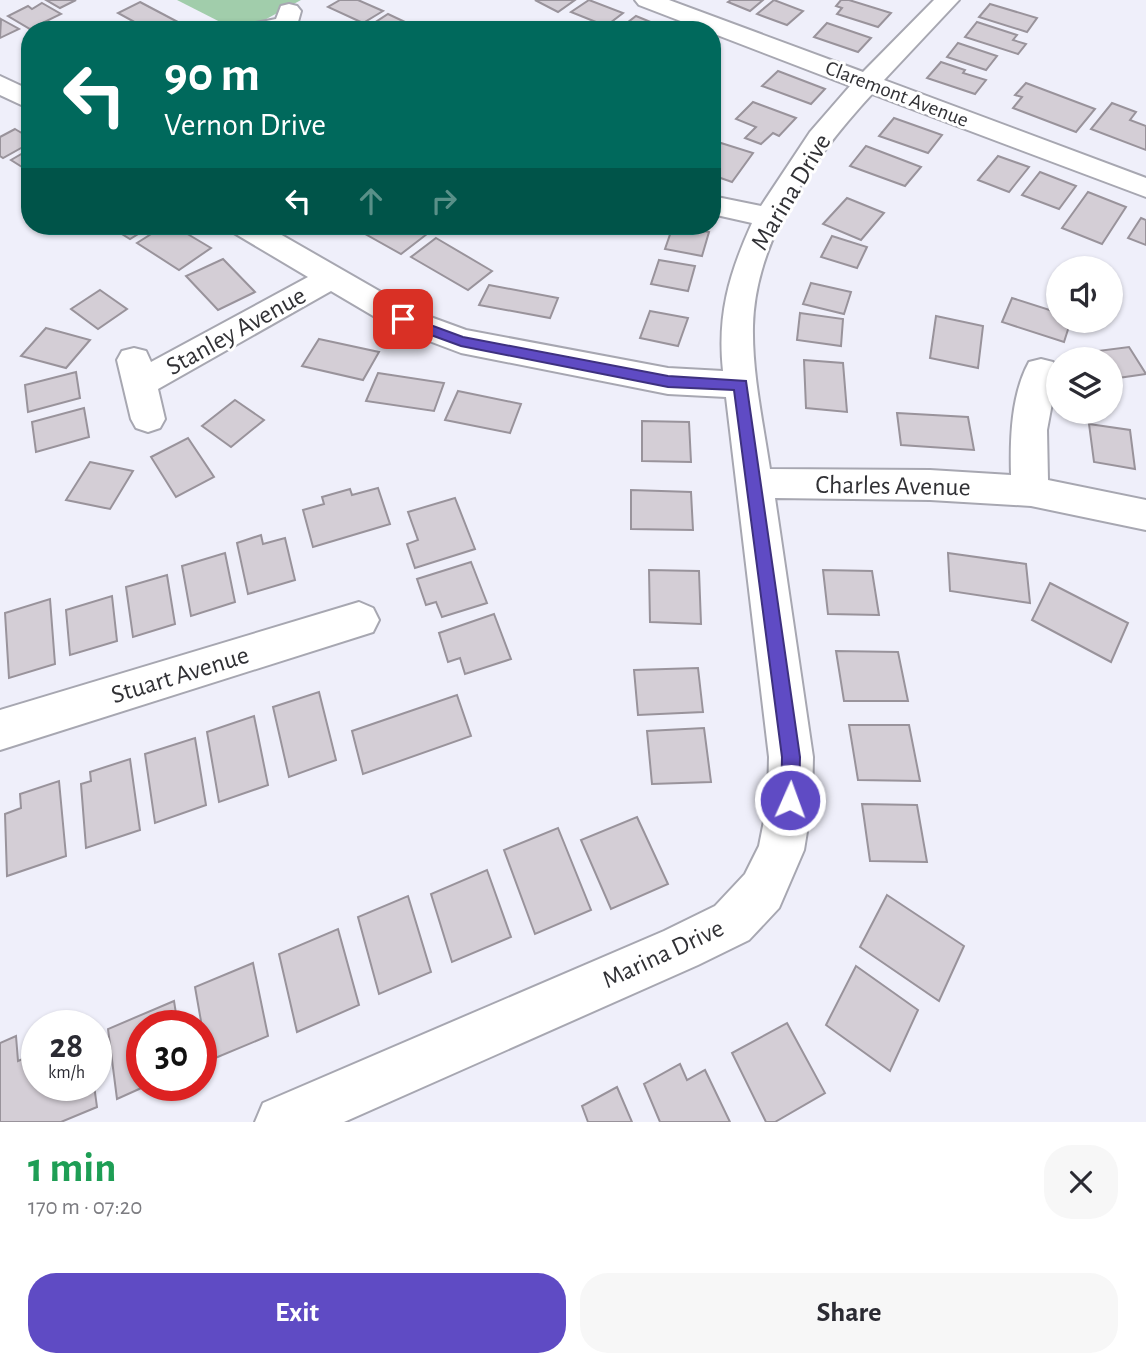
<!DOCTYPE html>
<html lang="en">
<head>
<meta charset="utf-8">
<style>
	body { margin:0; font-family:"Alegreya Sans",sans-serif; background:#f7f7f7; color:#2b2b33; height:100vh; display:flex; flex-direction:column; font-size:26px; white-space:nowrap }
	* { box-sizing:border-box; margin:0 }
	p { font-size:23px; color:#7c7c81 }
	.icon { flex:none; width:38px; height:38px; fill:none; stroke:currentColor; stroke-width:2; stroke-linecap:round; stroke-linejoin:round }
	.map { position:relative; height:1122px; overflow:hidden }
	.sheet { display:flex; flex-direction:column; background:#fff; flex:1 }
	.sheet>* { flex:none }
	.guide { position:absolute; left:21px; top:21px; width:700px; height:214px; border-radius:28px; box-shadow:0 2px 5px #0004; background:#00695c; color:#fff; overflow:hidden }
	.tools { position:absolute; left:1046px; top:256px; display:grid; gap:14px }
	.tools a { display:grid; place-items:center; width:77px; height:77px; border-radius:50%; background:#fff; box-shadow:0 2px 5px #0004; font-size:35px }
	.speed { position:absolute; left:21px; top:1010px; display:flex; gap:14px; font-size:35px; font-weight:700; text-align:center }
	.speed>* { display:grid; place-content:center; width:91px; height:91px; border-radius:50%; background:#fff; box-shadow:0 2px 5px #0004; line-height:1 }
	.speed small { font-size:18px; font-weight:400 }
	.speed .limit { border:10px solid #d22; background:#fff; color:#111 }
	.pin { position:absolute; display:grid; place-items:center; width:60px; height:60px; color:#fff; margin:-30px; border-radius:14px; box-shadow:0 4px 10px #0006 }
	.me { position:absolute; width:77px; margin:-38px; rotate:2deg; stroke-linejoin:round; filter:drop-shadow(0 0 5px #0008) }
	.turn { display:flex; align-items:center; gap:24px; height:147px; padding:0 28px; font-size:32px }
	.turn .icon { width:91px; height:91px; stroke-width:2.5 }
	.turn b { display:block; font-size:49px; line-height:60px }
	.lanes { display:flex; align-items:center; height:66px; padding:0 28px; background:#0003; justify-content:center; gap:35px; direction:ltr }
	.lanes .off { opacity:.35 }
	.round { display:grid; place-items:center; flex:none; width:74px; height:74px; border-radius:28px; background:#f7f7f7 }
	.headline { display:flex; align-items:center; justify-content:space-between; height:119px; padding:0 28px }
	h1 { font-size:42px; font-weight:600; line-height:52px; color:#1e9e55 }
	.primary-button { display:flex; gap:14px; margin-top:auto; padding:14px 28px }
	.primary-button a { flex:1; height:80px; border-radius:28px; background:#5f4bc4; color:#fff; font-size:28px; font-weight:600; line-height:80px; text-align:center }
	.primary-button a+a { background:#f7f7f7; color:#2b2b33 }
	.map>svg:first-child { display:block }
	.green { fill:#a1cdab }
	.building { fill:#d4ced6; stroke:#99939b; stroke-width:2 }
	.lines { fill:none; stroke-linecap:round; stroke-linejoin:round }
	.minor-casing { stroke:#a7a7b1; stroke-width:4 }
	.minor { fill:#fff; fill-rule:evenodd }
	.route { fill:#5f4bc4; stroke:#3e317f; stroke-width:2 }
	.labels { text-anchor:middle; dominant-baseline:central; stroke-width:6; stroke-linejoin:round; paint-order:stroke }
	.far-street-label { font-size:21px; fill:#313135; stroke:#fff }
	.street-label { font-size:26px; fill:#313135; stroke:#fff }
</style>
</head>
<body>
<div class="map">
<svg width="1146" height="1122" viewBox="0 0 1146 1122">
	<rect width="100%" height="100%" fill="#efeffa"/>
	<polygon class="green" points="177,0 301,0 246,30 236,30"/>
	<g class="building">
		<polygon points="46,0 76,0 60,8"/>
		<polygon points="340,0 358,0 383,11 363,23 328,7"/>
		<polygon points="535,0 575,0 558,12"/>
		<polygon points="589,0 623,13 606,26 571,12"/>
		<polygon points="731,0 763,0 750,11 728,2"/>
		<polygon points="774,0 803,11 787,25 757,14"/>
		<polygon points="841,0 849,0 891,13 878,27 837,14 842,8 836,6"/>
		<polygon points="140,2 193,30 149,30 118,13"/>
		<polygon points="42,3 61,14 30,29 8,16 28,6 32,9"/>
		<polygon points="990,4 1037,18 1027,32 979,17"/>
		<polygon points="388,14 422,30 374,30 368,27"/>
		<polygon points="636,16 670,30 619,29"/>
		<polygon points="1,19 19,29 0,38"/>
		<polygon points="977,22 1017,35 1013,40 1026,44 1018,54 965,37"/>
		<polygon points="827,23 871,38 858,52 814,37"/>
		<polygon points="958,43 997,56 986,70 947,57"/>
		<polygon points="941,62 965,70 963,73 986,80 975,94 927,78"/>
		<polygon points="778,71 825,89 811,104 762,86"/>
		<polygon points="1026,83 1095,109 1076,132 1013,108 1022,97 1015,95"/>
		<polygon points="753,102 796,118 779,136 773,133 761,144 745,138 756,127 736,119"/>
		<polygon points="1112,103 1136,112 1130,120 1146,126 1146,150 1091,129"/>
		<polygon points="894,118 942,135 928,153 879,136"/>
		<polygon points="15,129 30,138 30,143 3,158 0,156 0,137"/>
		<polygon points="721,143 753,153 732,182 712,175 712,156"/>
		<polygon points="866,146 921,167 905,186 850,166"/>
		<polygon points="30,149 30,172 11,160"/>
		<polygon points="998,156 1029,167 1009,192 978,180"/>
		<polygon points="1040,172 1076,186 1059,209 1022,195"/>
		<polygon points="1088,192 1126,207 1102,244 1062,228"/>
		<polygon points="847,198 884,213 861,240 823,224"/>
		<polygon points="1141,218 1146,220 1146,245 1128,238"/>
		<polygon points="109,226 151,226 130,239"/>
		<polygon points="164,226 174,226 211,248 179,270 137,243"/>
		<polygon points="351,226 411,226 427,234 401,254"/>
		<polygon points="673,226 709,232 702,256 665,249"/>
		<polygon points="832,236 867,247 857,268 821,257"/>
		<polygon points="436,238 492,271 468,290 411,257"/>
		<polygon points="223,259 255,292 218,310 186,276"/>
		<polygon points="659,260 695,266 688,291 651,284"/>
		<polygon points="811,283 851,292 844,314 803,304"/>
		<polygon points="489,285 558,298 550,318 479,305"/>
		<polygon points="100,290 127,309 98,329 71,309"/>
		<polygon points="1012,298 1059,313 1059,320 1071,320 1064,342 1002,322"/>
		<polygon points="650,311 688,318 678,346 640,338"/>
		<polygon points="800,313 843,319 841,346 797,340"/>
		<polygon points="936,316 983,326 978,368 930,358"/>
		<polygon points="46,328 90,340 66,368 21,356"/>
		<polygon points="319,339 379,352 363,380 302,366"/>
		<polygon points="1129,347 1146,374 1111,379 1111,359 1094,359 1090,352"/>
		<polygon points="804,360 843,363 847,412 806,408"/>
		<polygon points="76,372 80,398 28,412 25,385"/>
		<polygon points="378,373 444,383 434,411 366,401"/>
		<polygon points="458,391 521,404 510,433 445,420"/>
		<polygon points="235,400 264,420 231,447 202,426"/>
		<polygon points="84,408 89,437 36,452 32,422"/>
		<polygon points="897,413 968,417 974,450 901,445"/>
		<polygon points="642,421 689,422 691,462 642,461"/>
		<polygon points="1089,424 1130,430 1135,469 1094,462"/>
		<polygon points="188,438 214,477 176,497 151,457"/>
		<polygon points="90,462 133,471 110,509 66,500"/>
		<polygon points="378,488 390,524 313,547 303,510 324,504 322,497 350,489 352,495"/>
		<polygon points="631,490 691,492 693,530 631,529"/>
		<polygon points="455,498 475,549 415,568 407,544 418,540 408,512"/>
		<polygon points="261,535 263,544 285,538 295,580 248,594 237,543"/>
		<polygon points="225,553 235,602 191,616 182,566"/>
		<polygon points="948,553 1026,564 1030,603 950,591"/>
		<polygon points="471,562 487,603 442,617 436,602 426,605 417,579"/>
		<polygon points="649,570 699,571 701,624 650,622"/>
		<polygon points="823,570 872,571 879,615 828,614"/>
		<polygon points="167,575 175,624 133,637 126,587"/>
		<polygon points="1050,583 1128,623 1111,662 1032,620"/>
		<polygon points="112,596 117,641 70,655 66,610"/>
		<polygon points="50,599 55,664 9,678 5,613"/>
		<polygon points="494,614 511,659 465,674 460,658 448,662 439,633"/>
		<polygon points="836,651 898,652 908,701 844,701"/>
		<polygon points="698,668 703,712 638,715 634,670"/>
		<polygon points="319,692 336,760 289,777 273,707"/>
		<polygon points="457,695 471,736 363,774 352,731"/>
		<polygon points="254,716 268,785 219,802 207,732"/>
		<polygon points="849,725 909,725 920,781 858,780"/>
		<polygon points="704,728 711,782 652,784 647,731"/>
		<polygon points="195,738 206,805 155,823 145,754"/>
		<polygon points="130,759 140,830 86,848 81,784 91,781 90,772"/>
		<polygon points="59,781 66,856 7,876 5,814 21,808 20,794"/>
		<polygon points="862,804 917,805 927,862 870,861"/>
		<polygon points="637,817 668,884 611,909 581,840"/>
		<polygon points="558,828 591,910 535,934 504,850"/>
		<polygon points="487,870 511,937 452,962 431,894"/>
		<polygon points="887,895 964,946 939,1001 860,947"/>
		<polygon points="408,896 431,972 379,994 358,917"/>
		<polygon points="338,929 359,1005 297,1032 279,954"/>
		<polygon points="253,963 268,1036 208,1061 195,987"/>
		<polygon points="856,966 918,1010 890,1071 826,1025"/>
		<polygon points="174,1001 178,1026 142,1026 142,1085 148,1085 117,1099 108,1029"/>
		<polygon points="787,1023 825,1093 775,1122 766,1122 732,1053"/>
		<polygon points="16,1036 18,1061 37,1053 37,1085 94,1085 97,1107 61,1122 0,1122 0,1043"/>
		<polygon points="680,1064 687,1080 705,1070 730,1122 660,1122 644,1084"/>
		<polygon points="617,1087 632,1122 588,1122 582,1106"/>
	</g>
	<g class="lines">
		<defs>
			<g id="minor">
				<path d="M635 0H669L863 72 934 0H959L884 80 1146 178V197L872 94C815 156 755 238 753 326 752 373 763 422 770 469L930 470 1011 475C1010 439 1011 395 1029 362L1041 359 1053 362 1058 371 1047 430 1048 480 1146 500V530L1031 506 930 500 775 498 813 757 812 801 804 850 779 908 749 940 698 965 344 1122H255L263 1103 664 931 715 906 745 874 759 846 768 801 769 757 726 397 668 394 461 353 392 327 331 291 158 389 165 419 160 428 148 432 136 428 131 419 117 360 122 351 134 348 146 351 151 362 308 277 234 233 229 226H266L414 311 466 330 668 368 723 371C717 315 729 274 752 223L712 214V196L761 206 810 132 850 86 712 33V30H704L639 5Z"/>
				<polygon points="289,4 297,6 301,11 296,29 243,30 246,25 276,19 281,6"/>
				<polygon points="0,76 30,90 30,109 0,95"/>
				<polygon points="359,602 373,608 379,620 373,632 0,750 0,710"/>
			</g>
		</defs>
		<use href="#minor" class="minor-casing"/>
		<use href="#minor" class="minor"/>
	</g>
	<polygon class="route" points="403,315 463,337 668,376 746,381 800,757 799,800 796,807 790,810 783,807 781,800 782,757 734,390 668,387 461,346 398,323 398,316"/>
	<g class="labels">
		<g class="far-street-label">
			<text transform="translate(897 94) rotate(21)">Claremont Avenue</text>
		</g>
		<g class="street-label">
			<text transform="translate(791 192) rotate(-59)">Marina Drive</text>
			<text transform="translate(236 331) rotate(-29)">Stanley Avenue</text>
			<text transform="translate(893 486) rotate(1)">Charles Avenue</text>
			<text transform="translate(180 675) rotate(-17)">Stuart Avenue</text>
			<text transform="translate(663 954) rotate(-25)">Marina Drive</text>
		</g>
	</g>
</svg>
<div class="tools">
<a><svg class="icon" aria-label="sound" viewBox="0 0 24 24"><path d="M4 9h4l5-4v14l-5-4H4zM17 9q2 3 0 6"/></svg></a>
<a><svg class="icon" aria-label="layers" viewBox="0 0 24 24"><path d="M12 4l9 5-9 5-9-5zM3 14l9 5 9-5"/></svg></a>
</div>
<div class="speed"><div>28<small>km/h</small></div><div class="limit">30</div></div>
<div class="pin" style="left:403px;top:319px;background:#d93025"><svg class="icon" aria-label="arrive" viewBox="0 0 24 24"><path d="M6 21V4h12l-3 4 3 4H6"/></svg></div>
<svg class="me" style="left:790px;top:800px" viewBox="-20 -20 40 40"><circle r="17" fill="#5f4bc4" stroke="#fff" stroke-width="3"/><path d="M0-11L8 9 0 5-8 9z" fill="#fff"/></svg>
<div class="guide">
<div class="turn"><svg class="icon" aria-label="left" viewBox="0 0 24 24"><path d="M17 20v-9H6M10 6l-5 5 5 5"/></svg><div><b>90 m</b>Vernon Drive</div></div>
<div class="lanes"><svg class="icon" aria-label="left" viewBox="0 0 24 24"><path d="M17 20v-9H6M10 6l-5 5 5 5"/></svg><svg class="icon off" aria-label="ahead" viewBox="0 0 24 24"><path d="M12 20V5M6 11l6-6 6 6"/></svg><svg class="icon off" aria-label="right" viewBox="0 0 24 24"><path d="M7 20v-9h11M14 6l5 5-5 5"/></svg></div>
</div>
</div>
<section class="sheet">
<div class="headline"><div><h1>1 min</h1><p>170 m · 07:20</p></div><a class="round"><svg class="icon" aria-label="close" viewBox="0 0 24 24"><path d="M6 6l12 12M18 6L6 18"/></svg></a></div>
<div class="primary-button"><a>Exit</a><a>Share</a></div>
</section>
</body>
</html>
